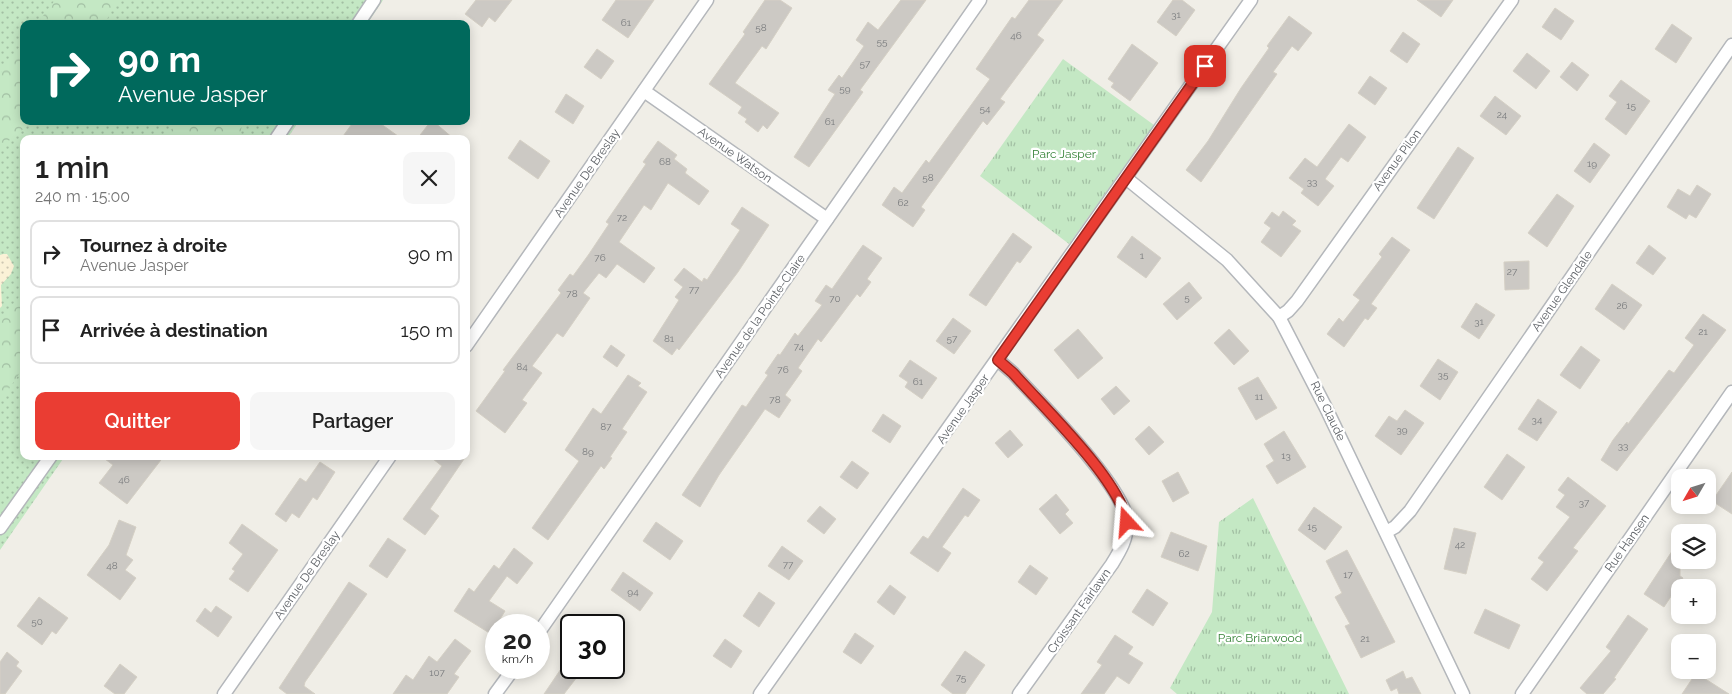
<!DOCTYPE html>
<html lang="fr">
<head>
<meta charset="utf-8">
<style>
	body { margin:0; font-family:Raleway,sans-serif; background:#f6f6f6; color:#222; height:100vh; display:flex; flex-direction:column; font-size:19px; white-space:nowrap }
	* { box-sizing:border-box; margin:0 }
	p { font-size:16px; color:#767676 }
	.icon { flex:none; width:28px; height:28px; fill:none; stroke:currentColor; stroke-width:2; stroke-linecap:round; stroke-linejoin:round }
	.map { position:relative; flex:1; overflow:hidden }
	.side { position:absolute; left:20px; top:135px; width:450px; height:325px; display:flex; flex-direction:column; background:#fff; border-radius:10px; box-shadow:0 2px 12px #0003 }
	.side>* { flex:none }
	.guide { position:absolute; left:20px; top:20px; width:450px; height:105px; border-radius:10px; box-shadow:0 2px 12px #0003; background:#00695c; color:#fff; overflow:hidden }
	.needle { width:32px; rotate:231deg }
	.tools { position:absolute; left:1671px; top:469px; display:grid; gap:10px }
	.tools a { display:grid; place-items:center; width:45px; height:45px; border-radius:10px; background:#fff; box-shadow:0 2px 12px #0003; font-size:25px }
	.speed { position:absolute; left:485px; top:614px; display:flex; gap:10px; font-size:25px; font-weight:700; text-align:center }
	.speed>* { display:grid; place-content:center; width:65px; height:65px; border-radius:50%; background:#fff; box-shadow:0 2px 12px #0003; line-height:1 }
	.speed small { font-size:12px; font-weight:400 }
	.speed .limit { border:2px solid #111; border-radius:8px; background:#fff; color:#111 }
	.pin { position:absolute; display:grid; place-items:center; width:42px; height:42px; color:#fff; margin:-21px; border-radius:10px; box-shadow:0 2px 8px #0006 }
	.me { position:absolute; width:55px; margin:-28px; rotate:341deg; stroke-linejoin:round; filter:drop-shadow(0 0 4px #0008) }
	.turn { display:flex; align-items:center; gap:18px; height:105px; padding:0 15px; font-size:22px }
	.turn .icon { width:65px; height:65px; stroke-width:2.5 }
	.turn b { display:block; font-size:35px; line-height:42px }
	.round { display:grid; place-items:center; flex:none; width:52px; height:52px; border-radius:10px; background:#f6f6f6 }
	.headline { display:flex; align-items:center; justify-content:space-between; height:85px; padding:0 15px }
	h1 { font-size:30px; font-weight:600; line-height:38px }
	.action { display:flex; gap:10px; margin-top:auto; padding:10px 15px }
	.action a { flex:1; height:58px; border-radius:10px; background:#ea3d33; color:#fff; font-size:20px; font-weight:600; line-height:58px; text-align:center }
	.action a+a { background:#f6f6f6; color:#222 }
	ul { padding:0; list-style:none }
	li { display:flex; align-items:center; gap:15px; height:68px; margin:0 10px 8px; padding:0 5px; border:2px solid #e0e0e0; border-radius:10px }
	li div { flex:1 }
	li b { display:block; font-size:19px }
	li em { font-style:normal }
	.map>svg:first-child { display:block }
	.grass { fill:url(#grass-dots) }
	.forest { fill:url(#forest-crowns) }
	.sand { fill:url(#sand-dots) }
	.park { fill:url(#park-tufts) }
	.building { fill:#ccc9c4; stroke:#d5d0c5 }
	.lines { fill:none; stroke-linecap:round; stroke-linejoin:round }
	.minor-casing { stroke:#b4b7bb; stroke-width:15 }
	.minor { stroke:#fff; stroke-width:12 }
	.route-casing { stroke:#982821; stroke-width:12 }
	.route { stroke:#ea3d33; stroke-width:9 }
	.labels { text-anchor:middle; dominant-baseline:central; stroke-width:4.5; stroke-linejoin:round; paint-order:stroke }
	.number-label { font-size:10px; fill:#7a7c7e }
	.park-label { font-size:12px; fill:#338135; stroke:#fff }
	.street-label { font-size:12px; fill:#5e6267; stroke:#fff }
</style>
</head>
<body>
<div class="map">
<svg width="1732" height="694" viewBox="0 0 1732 694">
	<defs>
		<pattern id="grass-dots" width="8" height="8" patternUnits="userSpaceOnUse" patternTransform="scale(1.25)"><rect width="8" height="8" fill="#c4e8c4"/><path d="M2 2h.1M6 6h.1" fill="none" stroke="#a2bfa3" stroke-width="1.8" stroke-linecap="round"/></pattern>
		<pattern id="forest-crowns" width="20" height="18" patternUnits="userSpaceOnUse" patternTransform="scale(1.25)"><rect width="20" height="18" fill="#c4e8c4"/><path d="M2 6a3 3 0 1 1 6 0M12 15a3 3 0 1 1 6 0" fill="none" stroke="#a2bfa3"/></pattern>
		<pattern id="sand-dots" width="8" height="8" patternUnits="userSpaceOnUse" patternTransform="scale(1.25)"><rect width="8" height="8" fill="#fbf2d7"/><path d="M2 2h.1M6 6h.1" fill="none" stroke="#cec7b2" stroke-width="1.8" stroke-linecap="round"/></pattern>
		<pattern id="park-tufts" width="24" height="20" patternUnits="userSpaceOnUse" patternTransform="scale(1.25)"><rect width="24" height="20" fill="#c4e8c4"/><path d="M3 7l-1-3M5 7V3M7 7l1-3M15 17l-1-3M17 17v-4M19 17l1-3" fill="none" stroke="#a2bfa3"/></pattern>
	</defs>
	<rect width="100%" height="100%" fill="#f0eee7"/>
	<polygon class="grass" points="0,0 383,0 367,24 24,24 24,121 299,121 287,139 24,139 24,456 65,456 0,550"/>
	<g class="forest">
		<polygon points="55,0 116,0 105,24 37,24"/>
		<polygon points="24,41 24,121 33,121 0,148 0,74"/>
		<polygon points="184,121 243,121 239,139 156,139"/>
		<polygon points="24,291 24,367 2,399 0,399 0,320"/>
	</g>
	<polygon class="sand" points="3,254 7,254 14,266 11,274 1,285 2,306 0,308 0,255"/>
	<g class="park">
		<polygon points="1063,59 1154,125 1069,244 980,176"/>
		<polygon points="1253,498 1349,694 1177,694 1170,688 1212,612 1219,522"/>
	</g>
	<g class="building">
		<polygon points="476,0 512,0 495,22 489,17 482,27 465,14"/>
		<polygon points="616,0 654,0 628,38 602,20"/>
		<polygon points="765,0 780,0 792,8 766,49 762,46 735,83 779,113 767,129 763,125 758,132 745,122 747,119 738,113 742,107 709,84 745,34 743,32"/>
		<polygon points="901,0 926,0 860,90 863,92 809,167 794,157 835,94 828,90 839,75 842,78 864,46 856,40 868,22 878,30"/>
		<polygon points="1029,0 1063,0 1037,35 1044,40 1000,99 1005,102 987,125 983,121 921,207 925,210 913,227 882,205 894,187 902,193 926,160 929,163 990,79 976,69 1012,17 1015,19"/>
		<polygon points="1173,0 1182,0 1195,10 1176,36 1157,22"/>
		<polygon points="1417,0 1453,0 1441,17"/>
		<polygon points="1555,8 1574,21 1561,40 1542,27"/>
		<polygon points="1289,16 1312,33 1298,51 1292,46 1273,72 1277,74 1201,182 1186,170 1208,141 1241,88 1269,48 1267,46"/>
		<polygon points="1672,24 1692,38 1676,63 1655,49"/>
		<polygon points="1403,32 1420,44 1407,63 1390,51"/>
		<polygon points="1132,44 1158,63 1130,101 1111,87 1114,83 1108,79"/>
		<polygon points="597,49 614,61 601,79 584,67"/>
		<polygon points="1527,53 1550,71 1536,89 1513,71"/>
		<polygon points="1572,62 1589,75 1577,91 1560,77"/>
		<polygon points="1370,76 1387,88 1375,105 1358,93"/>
		<polygon points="1621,80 1650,101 1626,135 1605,119 1617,102 1609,96"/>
		<polygon points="566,94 584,106 573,124 555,112"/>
		<polygon points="1495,96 1521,116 1506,135 1480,116"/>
		<polygon points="354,121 377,121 402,139 341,139"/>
		<polygon points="431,121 433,121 454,139 417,139"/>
		<polygon points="1349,124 1366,137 1348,162 1341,157 1325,179 1334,186 1318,206 1301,193 1304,189 1289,178 1305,158 1317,167"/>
		<polygon points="520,140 550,161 538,179 508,158"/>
		<polygon points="658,141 677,155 674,159 687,169 685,173 709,191 699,205 668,183 651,210 644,205 619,242 655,268 644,283 617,264 606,278 599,273 583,293 590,298 563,337 557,333 532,366 542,373 522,400 527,403 505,433 476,411 505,371 503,370 561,293 558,290 570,274 573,276 589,254 609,224 606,222 646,164 643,162"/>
		<polygon points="1594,143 1610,155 1590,183 1574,171"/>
		<polygon points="1458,147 1474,158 1434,219 1417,208"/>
		<polygon points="1697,185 1711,194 1696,218 1689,214 1686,219 1667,207 1678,189 1690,196"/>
		<polygon points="1557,194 1574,206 1547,247 1528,233"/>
		<polygon points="742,207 769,225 738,272 679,350 677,348 672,355 653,341 679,300 675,297 683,287 674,280 684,268 702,282 704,278 707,280 740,230 731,224"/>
		<polygon points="1283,211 1296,221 1292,225 1301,231 1281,257 1261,242 1271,228 1264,223 1272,212 1279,217"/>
		<polygon points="1013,233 1032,247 1020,263 1017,261 986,306 969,295"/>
		<polygon points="1132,236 1161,258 1146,278 1117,257"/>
		<polygon points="1392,237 1410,250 1371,304 1377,308 1368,320 1365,318 1344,347 1327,334 1339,318 1343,322 1360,300 1353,295 1382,257 1379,254"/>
		<polygon points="863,245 882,258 867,279 871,282 860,297 857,294 821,342 818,339 798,368 802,371 785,395 791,400 779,418 765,409 719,475 700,507 682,495 742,405 746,407 768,375 765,373 778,354 780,355 795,333 798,336 822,305 815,301 826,285 832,289"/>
		<polygon points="1649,245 1666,258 1653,275 1636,263"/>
		<polygon points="1529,261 1529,289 1505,290 1504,262"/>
		<polygon points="1189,282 1202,298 1177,320 1163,304"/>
		<polygon points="1612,284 1642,305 1624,330 1595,309"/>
		<polygon points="1476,303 1495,315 1479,339 1461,327"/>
		<polygon points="1703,314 1726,330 1617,471 1601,460 1613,440 1627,422 1628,424 1669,370 1674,373 1694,345 1685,338"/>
		<polygon points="953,318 971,331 954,354 936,341"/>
		<polygon points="1078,329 1103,358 1078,379 1054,350"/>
		<polygon points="1229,329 1249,351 1234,365 1214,343"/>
		<polygon points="611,345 625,355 617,367 603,357"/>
		<polygon points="1581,346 1600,360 1580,389 1560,375"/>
		<polygon points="1438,359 1458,372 1440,400 1420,386"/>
		<polygon points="910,360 937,378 922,399 905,387 908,382 899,376"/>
		<polygon points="628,375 641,383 638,386 647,392 622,429 627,432 610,457 612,458 604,469 601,466 548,540 532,528 579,461 565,450 593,408 601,414"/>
		<polygon points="1258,377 1277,408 1256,420 1238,388"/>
		<polygon points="1116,386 1130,401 1114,415 1101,399"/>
		<polygon points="1538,399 1557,412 1537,441 1518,429"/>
		<polygon points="1405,410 1424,423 1401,455 1375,436 1389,416 1397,421"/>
		<polygon points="883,414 901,426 890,443 872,431"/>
		<polygon points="1149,426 1164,442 1149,455 1135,439"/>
		<polygon points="1010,430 1023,445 1008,458 995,443"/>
		<polygon points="1284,431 1306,467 1277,484 1266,466 1274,461 1264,444"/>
		<polygon points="1507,454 1525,467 1502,500 1484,487"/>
		<polygon points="101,456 164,456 127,504 99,483 113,465"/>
		<polygon points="429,456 466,456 430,509 439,516 425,535 403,519 442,466"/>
		<polygon points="852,461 869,473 857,489 840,477"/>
		<polygon points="320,462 335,472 317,500 313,497 299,518 292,513 286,522 275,514 300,478 306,482"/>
		<polygon points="1178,472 1189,493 1173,502 1162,481"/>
		<polygon points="1732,472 1732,514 1712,501"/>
		<polygon points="1568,477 1606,506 1573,548 1578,551 1547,591 1531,579 1544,562 1538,558 1570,517 1556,507 1565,495 1558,490"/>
		<polygon points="963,488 980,500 968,517 965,515 942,547 951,553 938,572 910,553 923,536 928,539"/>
		<polygon points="1056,494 1069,510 1065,514 1073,523 1060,534 1039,509"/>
		<polygon points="820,506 836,519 824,534 807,521"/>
		<polygon points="1314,507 1342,527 1325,550 1298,530"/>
		<polygon points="119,520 136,527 126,555 133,560 125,570 136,578 120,600 87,575 109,545"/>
		<polygon points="656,522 683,541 670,560 643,541"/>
		<polygon points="242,524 278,550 248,592 229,579 235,571 232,569 243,554 229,543"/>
		<polygon points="1454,528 1476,533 1466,574 1444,569"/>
		<polygon points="1171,532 1207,546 1198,571 1161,557"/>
		<polygon points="388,538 406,550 387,578 369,566"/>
		<polygon points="1680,539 1680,576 1683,578 1664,607 1644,594"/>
		<polygon points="782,546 803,561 789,580 768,566"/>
		<polygon points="514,548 533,563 517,584 507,576 489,601 505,611 491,634 454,611 469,588 474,592 494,565 499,569"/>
		<polygon points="1347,550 1395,642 1361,658 1345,626 1350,624 1335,597 1342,593 1326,561"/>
		<polygon points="1030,565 1048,578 1036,595 1018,582"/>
		<polygon points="623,572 653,593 640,611 611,590"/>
		<polygon points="349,582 367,594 305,682 304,686 315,694 287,694 279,688"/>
		<polygon points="890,585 906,597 894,615 877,602"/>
		<polygon points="1147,589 1168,603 1153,626 1132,612"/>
		<polygon points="759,592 775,603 759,627 743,616"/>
		<polygon points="39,597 68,618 56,634 52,631 42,645 17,626"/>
		<polygon points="216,606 232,617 218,637 196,621 205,608 211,613"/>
		<polygon points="1485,609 1520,625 1509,649 1474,633"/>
		<polygon points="1628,615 1648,629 1614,678 1616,679 1603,694 1587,694 1580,688 1611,651 1606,647"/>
		<polygon points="855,633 874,646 861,664 843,652"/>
		<polygon points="1115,635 1133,647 1128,654 1143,663 1129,684 1117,676 1104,694 1081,694 1102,665 1097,662"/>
		<polygon points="455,639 471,651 454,674 459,677 447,694 393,694 406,675 413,680 429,656 437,662"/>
		<polygon points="725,639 742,651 731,668 713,656"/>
		<polygon points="965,651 985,665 965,694 953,694 941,685"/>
		<polygon points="7,652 19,662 16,666 22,671 5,694 0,694 0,662"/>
		<polygon points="571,654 571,668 584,668 564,694 544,694"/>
		<polygon points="120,664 137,677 124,694 115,694 104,686"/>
		<polygon points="1403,671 1406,679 1412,677 1421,694 1399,694 1397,688 1391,691 1386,680"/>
		<polygon points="1696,673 1729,694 1682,694"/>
	</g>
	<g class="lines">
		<defs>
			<g id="minor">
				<polyline points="358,24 374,0"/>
				<polyline points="644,91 827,219"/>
				<polyline points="276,139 288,121"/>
				<polyline points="1126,178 1227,260 1279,317 1326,408 1463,694"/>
				<polyline points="1279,317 1288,311 1297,301 1512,0"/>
				<polyline points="466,346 707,0"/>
				<path d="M998 360 1013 373C1039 402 1124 486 1127 521 1128 538 1120 551 1112 564L1019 694"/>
				<polyline points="0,528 51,456"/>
				<polyline points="1386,532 1395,527 1410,511 1732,45"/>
				<polyline points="539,632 980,0"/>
				<polyline points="224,694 390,456"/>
				<polyline points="495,694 514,668"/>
				<polyline points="760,694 1251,0"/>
				<polyline points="1522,694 1732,392"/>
			</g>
		</defs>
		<use href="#minor" class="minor-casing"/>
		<use href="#minor" class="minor"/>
	</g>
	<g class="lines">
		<defs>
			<path id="route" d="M1127 522C1119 479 1043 407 1013 373L998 360 1205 66"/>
		</defs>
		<use href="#route" class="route-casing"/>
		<use href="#route" class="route"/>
	</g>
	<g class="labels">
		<g class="number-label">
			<text x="1176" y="14">31</text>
			<text x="626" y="22">61</text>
			<text x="761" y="27">58</text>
			<text x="1016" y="35">46</text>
			<text x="882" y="41">55</text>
			<text x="865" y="63">57</text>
			<text x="845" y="88">59</text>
			<text x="1631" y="105">15</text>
			<text x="985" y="108">54</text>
			<text x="1502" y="114">24</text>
			<text x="830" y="121">61</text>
			<text x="665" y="161">68</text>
			<text x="1592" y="163">19</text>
			<text x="928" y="177">58</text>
			<text x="1312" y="181">33</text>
			<text x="903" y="202">62</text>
			<text x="622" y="217">72</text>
			<text x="1142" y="255">1</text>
			<text x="600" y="257">76</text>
			<text x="1512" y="271">27</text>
			<text x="694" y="289">77</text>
			<text x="572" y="293">78</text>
			<text x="1187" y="297">5</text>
			<text x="835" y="298">70</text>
			<text x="1622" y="305">26</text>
			<text x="1479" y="321">31</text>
			<text x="1703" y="331">21</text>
			<text x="669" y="338">81</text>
			<text x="952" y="338">57</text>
			<text x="799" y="346">74</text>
			<text x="522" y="366">84</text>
			<text x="783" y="369">76</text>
			<text x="1443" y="374">35</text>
			<text x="918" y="381">61</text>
			<text x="1259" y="396">11</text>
			<text x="775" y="399">78</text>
			<text x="1537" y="419">34</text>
			<text x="606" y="426">87</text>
			<text x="1402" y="429">39</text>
			<text x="1623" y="445">33</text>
			<text x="588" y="451">89</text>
			<text x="1286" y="455">13</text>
			<text x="124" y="479">46</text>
			<text x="1584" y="502">37</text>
			<text x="1312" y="526">15</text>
			<text x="1460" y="544">42</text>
			<text x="1184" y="553">62</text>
			<text x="788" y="564">77</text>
			<text x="112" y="565">48</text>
			<text x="1348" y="574">17</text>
			<text x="633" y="591">94</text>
			<text x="37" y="621">50</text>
			<text x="1365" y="638">21</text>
			<text x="437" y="672">107</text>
			<text x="961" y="677">75</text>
		</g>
		<g class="park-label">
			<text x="1064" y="154">Parc Jasper</text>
			<text x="1260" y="638">Parc Briarwood</text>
		</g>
		<g class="street-label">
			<text transform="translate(735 155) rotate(35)">Avenue Watson</text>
			<text transform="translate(1397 160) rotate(-54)">Avenue Pilon</text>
			<text transform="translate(587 173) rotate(-55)">Avenue De Breslay</text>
			<text transform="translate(1562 291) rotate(-55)">Avenue Glendale</text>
			<text transform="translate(760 316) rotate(-55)">Avenue de la Pointe-Claire</text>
			<text transform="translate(963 409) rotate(-55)">Avenue Jasper</text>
			<text transform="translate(1328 411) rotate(64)">Rue Claude</text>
			<text transform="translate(1627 543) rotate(-55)">Rue Hansen</text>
			<text transform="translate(307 575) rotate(-55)">Avenue De Breslay</text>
			<text transform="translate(1079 611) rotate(-55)">Croissant Fairlawn</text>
		</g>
	</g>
</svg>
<div class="tools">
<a><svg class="needle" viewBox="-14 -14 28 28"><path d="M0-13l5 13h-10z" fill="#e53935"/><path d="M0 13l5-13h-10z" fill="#767676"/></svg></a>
<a><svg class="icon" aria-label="layers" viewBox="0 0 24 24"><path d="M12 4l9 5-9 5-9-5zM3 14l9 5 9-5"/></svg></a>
<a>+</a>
<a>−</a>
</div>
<div class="speed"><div>20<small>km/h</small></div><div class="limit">30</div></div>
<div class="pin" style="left:1205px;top:66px;background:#d93025"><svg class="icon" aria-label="arrive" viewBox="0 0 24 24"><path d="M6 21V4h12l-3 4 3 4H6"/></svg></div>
<svg class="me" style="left:1127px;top:522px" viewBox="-20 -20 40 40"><path d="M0-17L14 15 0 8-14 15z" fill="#ea3d33" stroke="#fff" stroke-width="4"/></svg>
<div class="guide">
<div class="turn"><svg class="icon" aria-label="right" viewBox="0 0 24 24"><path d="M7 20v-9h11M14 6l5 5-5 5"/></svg><div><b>90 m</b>Avenue Jasper</div></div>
</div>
<section class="side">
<div class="headline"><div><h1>1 min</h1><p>240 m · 15:00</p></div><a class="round"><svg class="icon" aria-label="close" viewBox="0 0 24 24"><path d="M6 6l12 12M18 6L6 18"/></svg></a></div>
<ul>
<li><svg class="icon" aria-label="right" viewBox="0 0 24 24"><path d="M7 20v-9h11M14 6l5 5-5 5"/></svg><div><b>Tournez à droite</b><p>Avenue Jasper</p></div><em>90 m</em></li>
<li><svg class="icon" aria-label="arrive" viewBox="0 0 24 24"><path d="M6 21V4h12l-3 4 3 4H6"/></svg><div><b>Arrivée à destination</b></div><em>150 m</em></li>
</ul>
<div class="action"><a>Quitter</a><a>Partager</a></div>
</section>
</div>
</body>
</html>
